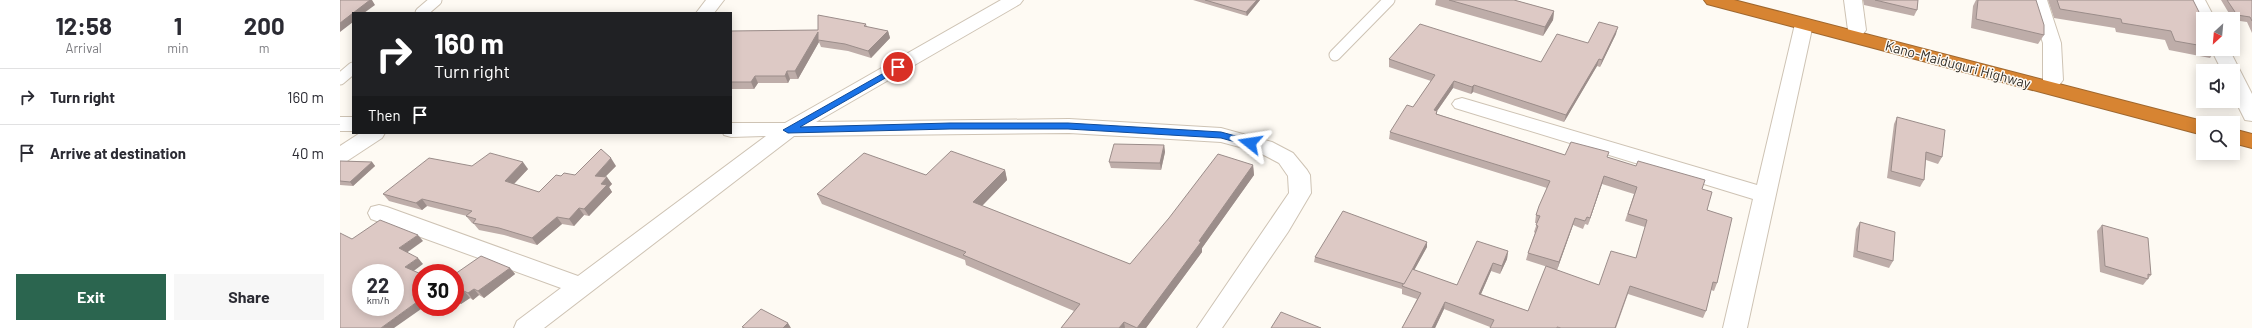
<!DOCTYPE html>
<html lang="en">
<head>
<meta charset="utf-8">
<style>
	body { margin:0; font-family:Barlow,sans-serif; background:#f7f7f7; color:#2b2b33; height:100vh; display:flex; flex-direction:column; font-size:15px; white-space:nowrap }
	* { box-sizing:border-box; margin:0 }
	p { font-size:13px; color:#7c7c81 }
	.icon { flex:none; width:22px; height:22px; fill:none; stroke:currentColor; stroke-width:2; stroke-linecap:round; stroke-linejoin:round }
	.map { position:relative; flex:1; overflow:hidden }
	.sheet { display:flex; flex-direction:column; background:#fff; width:340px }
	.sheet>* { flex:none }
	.hud { position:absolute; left:12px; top:12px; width:380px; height:122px; border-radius:0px; box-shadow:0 2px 10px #0003; background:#202124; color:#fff; overflow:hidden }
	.needle { width:26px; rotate:206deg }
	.controls { position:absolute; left:1856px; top:12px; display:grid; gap:8px }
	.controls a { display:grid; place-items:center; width:44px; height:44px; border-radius:0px; background:#fff; box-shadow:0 2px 10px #0003; font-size:20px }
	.speed { position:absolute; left:12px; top:264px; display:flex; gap:8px; font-size:20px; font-weight:700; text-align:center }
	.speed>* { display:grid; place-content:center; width:52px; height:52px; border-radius:50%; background:#fff; box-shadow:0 2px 10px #0003; line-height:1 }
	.speed small { font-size:10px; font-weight:400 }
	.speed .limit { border:6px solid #d22; background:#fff; color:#111 }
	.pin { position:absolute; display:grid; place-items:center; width:34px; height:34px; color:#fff; margin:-17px; border:2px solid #fff; border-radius:50%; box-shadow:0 1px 4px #0007 }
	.me { position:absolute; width:44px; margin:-22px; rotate:285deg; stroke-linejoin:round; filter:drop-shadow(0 0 3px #0008) }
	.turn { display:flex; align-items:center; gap:14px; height:84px; padding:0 16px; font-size:18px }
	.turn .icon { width:52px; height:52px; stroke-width:2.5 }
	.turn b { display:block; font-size:28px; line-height:34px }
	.then { display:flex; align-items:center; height:38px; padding:0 16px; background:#0003; gap:8px; font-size:15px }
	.eta { display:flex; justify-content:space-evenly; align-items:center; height:68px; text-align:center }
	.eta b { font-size:24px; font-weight:700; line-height:28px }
	.action { display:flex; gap:8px; margin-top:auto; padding:8px 16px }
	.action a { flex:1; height:46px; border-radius:0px; background:#2b654f; color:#fff; font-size:16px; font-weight:700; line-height:46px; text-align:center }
	.action a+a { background:#f7f7f7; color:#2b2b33 }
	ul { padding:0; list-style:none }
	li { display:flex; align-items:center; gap:12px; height:56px; padding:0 16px; border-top:1px solid #e1e1e2 }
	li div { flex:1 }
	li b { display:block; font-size:15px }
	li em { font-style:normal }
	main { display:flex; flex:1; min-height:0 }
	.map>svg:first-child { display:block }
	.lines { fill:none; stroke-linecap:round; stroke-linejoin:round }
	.lane-casing { stroke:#cec3b4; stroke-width:13 }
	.street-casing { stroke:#cec3b4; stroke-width:2 }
	.highway-casing { stroke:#9e672f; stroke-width:2 }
	.lane { stroke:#fff; stroke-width:11 }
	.street { fill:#fff; fill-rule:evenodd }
	.highway { fill:#d78432; fill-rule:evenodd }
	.wall { fill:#beada9 }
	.shaded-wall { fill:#9b8d8a }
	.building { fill:#ddc9c5; stroke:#9b8d8a; fill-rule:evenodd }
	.route { fill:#1a73e8; stroke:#114b97 }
	.labels { text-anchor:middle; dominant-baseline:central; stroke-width:3; stroke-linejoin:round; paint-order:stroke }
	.street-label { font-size:14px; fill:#34302a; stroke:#fefaf3 }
</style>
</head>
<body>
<main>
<section class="sheet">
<div class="eta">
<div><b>12:58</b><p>Arrival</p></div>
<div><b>1</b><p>min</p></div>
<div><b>200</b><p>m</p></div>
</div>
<ul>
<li><svg class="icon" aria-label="right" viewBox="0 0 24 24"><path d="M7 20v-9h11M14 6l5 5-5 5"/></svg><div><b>Turn right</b></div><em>160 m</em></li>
<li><svg class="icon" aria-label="arrive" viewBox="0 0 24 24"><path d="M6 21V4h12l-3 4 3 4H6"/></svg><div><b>Arrive at destination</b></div><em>40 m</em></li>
</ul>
<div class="action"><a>Exit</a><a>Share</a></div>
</section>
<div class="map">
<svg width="1912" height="328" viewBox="0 0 1912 328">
	<rect width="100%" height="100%" fill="#fefaf3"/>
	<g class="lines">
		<defs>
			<g id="lane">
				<polyline points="81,13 96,0"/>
				<polyline points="995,55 1049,0"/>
				<polyline points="0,79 13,68"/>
			</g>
			<g id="street">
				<polygon points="366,0 384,0 374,13 356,13"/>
				<polygon points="661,0 683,0 680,4 476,122 729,119 881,128 932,142 953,153 967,170 970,175 971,193 948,232 882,328 857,328 949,193 948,176 939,163 918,152 881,142 729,133 454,136 204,328 174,328 177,321 221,288 31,219 28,213 31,207 39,205 47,207 238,276 426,136 391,137 384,135 383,133 391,133 391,123 445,123"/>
				<polygon points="1504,0 1522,0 1526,30 1523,34 1517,35 1511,34 1508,30"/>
				<polygon points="1689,0 1707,0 1721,43 1723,80 1720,84 1713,86 1706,84 1703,80 1703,43"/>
				<polygon points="1847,0 1865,0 1875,19 1863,19 1863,24 1860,23"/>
				<polygon points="1464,19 1470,20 1473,24 1407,328 1383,328 1413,199 1115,108 1112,104 1115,100 1122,98 1129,100 1417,185 1455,24 1458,20"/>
				<polygon points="1871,49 1889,49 1912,94 1912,121 1905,120 1893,96 1893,71 1882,71"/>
				<rect x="0" y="117" width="13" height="14"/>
				<polygon points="20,133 45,133 42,138 7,161 0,163 0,146"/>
			</g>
			<g id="highway">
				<polygon points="1364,0 1394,0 1870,123 1863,123 1863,135 1367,4"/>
				<polygon points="1893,129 1912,134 1912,148 1893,143"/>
			</g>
		</defs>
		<use href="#lane" class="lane-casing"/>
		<use href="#street" class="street-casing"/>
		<use href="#highway" class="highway-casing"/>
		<use href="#lane" class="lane"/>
		<use href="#street" class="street"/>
		<use href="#highway" class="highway"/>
	</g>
	<g class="wall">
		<polygon points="853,0 920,0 907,16"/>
		<polygon points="1096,0 1174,0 1214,11 1213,20 1203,36 1095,5"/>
		<polygon points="1523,0 1578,0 1577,10 1574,16 1524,5"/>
		<polygon points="1636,0 1696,0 1704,35 1698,44 1631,28 1633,6"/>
		<polygon points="1708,0 1853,0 1863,20 1863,49 1876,49 1870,58 1829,50 1825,40 1776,32 1775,28 1714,18"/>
		<polygon points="1881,0 1912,0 1912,33 1907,22 1893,20"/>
		<polygon points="526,24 527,27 548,31 550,38 531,58 508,51 481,47 479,42 458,79 450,79 448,83 418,83 414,89 391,89 391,31 478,30"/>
		<polygon points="1276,34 1260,67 1257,66 1224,122 1133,92 1131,94 1113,88 1097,111 1097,114 1225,155 1267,157 1362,189 1367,210 1377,283 1374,291 1371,290 1366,311 1363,318 1288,294 1276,328 1150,328 1150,327 1104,309 1095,328 1062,328 1077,299 1062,294 1062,289 974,262 975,257 1087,242 1087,247 1074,270 1117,285 1168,251 1167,259 1160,274 1151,271 1141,294 1188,311 1259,285 1296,258 1305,227 1285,221 1294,194 1262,184 1248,225 1245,224 1243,229 1233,225 1217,270 1186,260 1188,253 1195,233 1194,232 1197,223 1195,223 1196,215 1207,188 1049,139 1050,132 1073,107 1091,81 1049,67 1049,59 1201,62 1248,43"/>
		<polygon points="1557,117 1602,157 1598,164 1586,160 1584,180 1580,187 1547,178 1554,124"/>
		<polygon points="824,145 825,152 821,170 771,168 769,162"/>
		<polygon points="0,161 32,162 35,166 13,186 0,185"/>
		<polygon points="913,165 914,175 862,248 862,252 806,328 721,328 734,311 626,265 625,260 482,204 477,194 586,175 665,170 667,180 642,206 790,264"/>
		<polygon points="132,166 188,169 174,184 199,192 221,176 235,175 276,166 265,177 272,184 269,187 272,192 249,216 244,215 234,226 222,224 197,245 164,235 139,230 134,224 132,223 126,216 127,216 87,206 82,210 49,201 43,194"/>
		<polygon points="1520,222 1553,261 1549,268 1513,257 1516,229"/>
		<polygon points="1762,225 1811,275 1803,285 1760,272 1757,231"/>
		<polygon points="170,268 175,274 144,298 139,295 133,300 130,298 121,304 115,302 115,274"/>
	</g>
	<g class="shaded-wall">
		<polygon points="26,0 32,0 35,5 24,13 13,13 13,22 0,32 0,23"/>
		<polygon points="917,0 920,0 907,16 906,12"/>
		<polygon points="1214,11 1213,20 1203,36 1205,27"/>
		<polygon points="1278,27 1276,34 1260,67 1262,60"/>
		<polygon points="548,31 550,38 531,58 528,51"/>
		<polygon points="478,32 478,40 479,42 458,79 455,71"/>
		<polygon points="1259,59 1257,66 1224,122 1226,115"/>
		<polygon points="447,71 450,79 448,83 445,76"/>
		<polygon points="415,76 418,83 414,89 411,82"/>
		<polygon points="1114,81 1113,88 1097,111 1096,118 1094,110"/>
		<polygon points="1134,85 1133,92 1131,94 1132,87"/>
		<polygon points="824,145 825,152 821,170 820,163"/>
		<polygon points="271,158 276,166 259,183 255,176"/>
		<polygon points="32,162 35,166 13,186 10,182"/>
		<polygon points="183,162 188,169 170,188 165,181"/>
		<polygon points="913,165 914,175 862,248 862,252 806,328 797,328"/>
		<polygon points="665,170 667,180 636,212 633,202"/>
		<polygon points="1264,176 1262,184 1248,225 1250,218"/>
		<polygon points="267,177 272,184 269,187 272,192 249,216 244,209 261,184"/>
		<polygon points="82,199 87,206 82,210 76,203"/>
		<polygon points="239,208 244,215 234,226 229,219"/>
		<polygon points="217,217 222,224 197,245 192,238"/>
		<polygon points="1235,218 1233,225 1217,270 1219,262"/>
		<polygon points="78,235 83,241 65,254 59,248"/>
		<polygon points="1087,242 1087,247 1065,287 1064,284"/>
		<polygon points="1168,251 1167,259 1160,274 1162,266"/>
		<polygon points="78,258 83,264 71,273 65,267"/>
		<polygon points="1153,263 1151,271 1138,301 1139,294"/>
		<polygon points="170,268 175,274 144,298 138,291"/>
		<polygon points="134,289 139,295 133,300 128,293"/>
		<polygon points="124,291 130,298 121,304 115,297"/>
		<polygon points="81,299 81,307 84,307 54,328 41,328"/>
		<polygon points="1105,302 1104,309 1095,328 1092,328"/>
		<polygon points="784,322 785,328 779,328"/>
		<polygon points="448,323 451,328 443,328"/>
	</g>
	<g class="building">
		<polygon points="0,0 30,0 0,23"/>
		<polygon points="865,0 917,0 906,12"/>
		<polygon points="1109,0 1174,0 1214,11 1205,27"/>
		<polygon points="1535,0 1578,0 1577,10"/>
		<polygon points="1638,0 1696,0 1704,25 1704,35 1636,19"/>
		<polygon points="1717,0 1853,0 1863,20 1863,46 1835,41 1831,31 1782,23 1781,19 1720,9"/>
		<polygon points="1887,0 1912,0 1912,21 1910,17 1897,15"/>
		<polygon points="478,15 526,24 524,26 548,31 528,51 505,44 478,40 478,32 455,71 447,71 445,76 415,76 411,82 391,82 391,31 478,30"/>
		<polygon points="1259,22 1278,27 1262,60 1259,59 1226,115 1134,85 1132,87 1114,81 1094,110 1097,111 1096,114 1225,155 1231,142 1269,152 1267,157 1296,166 1298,161 1365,180 1362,189 1372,192 1367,210 1392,218 1377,283 1373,282 1366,311 1290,286 1275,328 1221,328 1217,327 1217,328 1150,328 1154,320 1105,302 1092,328 1062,328 1081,293 1062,286 1072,269 1117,285 1137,241 1168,251 1162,266 1153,263 1139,294 1188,311 1206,266 1259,285 1271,251 1296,258 1307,220 1288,214 1297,187 1264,176 1250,218 1247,217 1245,221 1235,218 1219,262 1188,253 1198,226 1196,225 1200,216 1196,215 1199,206 1210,181 1050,132 1067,105 1073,107 1095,75 1049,59 1080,24 1201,62 1217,34 1248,43"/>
		<polygon points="1557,117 1605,130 1602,157 1586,152 1584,180 1551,171"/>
		<polygon points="774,144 824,145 820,163 769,162"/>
		<polygon points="261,149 271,158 255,176 267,177 261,184 267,185 244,209 239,208 229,219 217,217 192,238 159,228 133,223 136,219 126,216 132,211 82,199 76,203 43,194 89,158 132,166 150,153 183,162 165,181 199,192 216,175 221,176 224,173 235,175"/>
		<polygon points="611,151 665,170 633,202 790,264 829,218 878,154 913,165 859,241 861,242 797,328 784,322 779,328 721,328 740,304 623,255 626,252 477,194 524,153 586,175"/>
		<polygon points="0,161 1,161 32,162 10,182 0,181"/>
		<polygon points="1003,211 1087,242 1072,270 1064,284 975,257"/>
		<path d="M40 220 78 235 59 248 78 258 65 267 81 274V299L41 328H0V233L12 239ZM21 273H55V307H21Z"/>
		<polygon points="1520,222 1555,232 1553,261 1517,251"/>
		<polygon points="1762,225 1808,238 1811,275 1808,274 1808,279 1765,266"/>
		<polygon points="141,256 170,268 138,291 134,289 128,293 124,291 115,297 115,274"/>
		<polygon points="421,309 448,323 443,328 405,328 402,327"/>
		<polygon points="941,312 981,328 931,328"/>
	</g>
	<polygon class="route" points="558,65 562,67 561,69 460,127 610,123 728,123 881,132 914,141 915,143 910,146 881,138 728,129 610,129 448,133 443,130"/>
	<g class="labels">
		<g class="street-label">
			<text transform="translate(1618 64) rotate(15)">Kano-Maiduguri Highway</text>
		</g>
	</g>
</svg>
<div class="controls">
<a><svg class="needle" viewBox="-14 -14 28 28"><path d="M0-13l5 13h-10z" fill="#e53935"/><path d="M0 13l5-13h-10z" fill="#7c7c81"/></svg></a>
<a><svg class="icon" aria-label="sound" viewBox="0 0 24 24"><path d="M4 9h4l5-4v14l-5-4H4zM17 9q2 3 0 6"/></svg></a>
<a><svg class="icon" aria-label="search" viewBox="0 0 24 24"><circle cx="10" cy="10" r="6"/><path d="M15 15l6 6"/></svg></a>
</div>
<div class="speed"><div>22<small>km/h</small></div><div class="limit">30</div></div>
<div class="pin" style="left:558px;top:67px;background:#d93025"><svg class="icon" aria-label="arrive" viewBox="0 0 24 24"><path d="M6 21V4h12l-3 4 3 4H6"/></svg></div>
<svg class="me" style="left:910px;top:143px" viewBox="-20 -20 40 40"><path d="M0-17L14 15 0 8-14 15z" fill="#1a73e8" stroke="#fff" stroke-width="4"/></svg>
<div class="hud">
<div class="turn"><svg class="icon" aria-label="right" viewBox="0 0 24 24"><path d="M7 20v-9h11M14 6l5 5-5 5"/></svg><div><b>160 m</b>Turn right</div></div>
<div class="then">Then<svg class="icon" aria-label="arrive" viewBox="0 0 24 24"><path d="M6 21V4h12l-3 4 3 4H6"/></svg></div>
</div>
</div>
</main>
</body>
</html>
